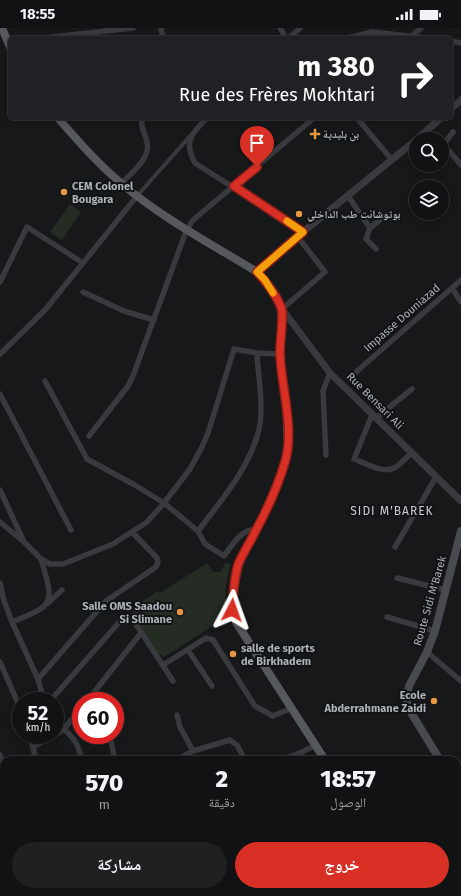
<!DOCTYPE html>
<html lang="ar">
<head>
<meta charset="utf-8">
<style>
	body { margin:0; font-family:"Fira Sans","Noto Naskh Arabic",sans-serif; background:#1e2021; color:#f1f3f6; direction:rtl; height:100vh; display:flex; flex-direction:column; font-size:15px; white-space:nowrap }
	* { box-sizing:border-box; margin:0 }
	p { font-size:13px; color:#9c9ea0 }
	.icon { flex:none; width:22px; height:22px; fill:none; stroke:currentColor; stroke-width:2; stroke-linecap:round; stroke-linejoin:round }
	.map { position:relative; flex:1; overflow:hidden; direction:ltr }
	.drawer { position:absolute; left:0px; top:728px; width:461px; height:140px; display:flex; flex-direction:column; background:#111213; border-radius:12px 12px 0 0; box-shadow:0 2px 10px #0003,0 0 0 1px #303233; direction:rtl }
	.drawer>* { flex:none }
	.guide { position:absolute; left:8px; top:8px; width:445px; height:84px; border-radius:6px; box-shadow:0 2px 10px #0003,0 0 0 1px #303233; direction:rtl; background:#202124; color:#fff; overflow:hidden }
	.fabs { position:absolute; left:409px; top:104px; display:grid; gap:8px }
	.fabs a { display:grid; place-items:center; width:40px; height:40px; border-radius:50%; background:#111213; box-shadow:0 2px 10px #0003,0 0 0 1px #303233; font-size:20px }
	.speed { position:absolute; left:12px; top:664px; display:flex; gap:8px; font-size:20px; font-weight:700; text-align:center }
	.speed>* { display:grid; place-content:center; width:52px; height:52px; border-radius:50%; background:#111213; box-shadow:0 2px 10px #0003,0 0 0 1px #303233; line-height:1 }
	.speed small { font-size:10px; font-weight:400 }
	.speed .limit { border:6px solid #d22; background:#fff; color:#111 }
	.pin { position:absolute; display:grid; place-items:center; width:34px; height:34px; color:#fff; margin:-41px -17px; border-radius:50% 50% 50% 0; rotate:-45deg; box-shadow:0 0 4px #0007 }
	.pin .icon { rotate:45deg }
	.me { position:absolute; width:44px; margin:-22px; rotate:4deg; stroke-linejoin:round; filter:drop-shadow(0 0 3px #0008) }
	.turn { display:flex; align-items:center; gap:14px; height:84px; padding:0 12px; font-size:18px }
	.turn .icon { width:52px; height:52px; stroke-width:2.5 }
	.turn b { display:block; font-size:28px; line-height:34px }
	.eta { display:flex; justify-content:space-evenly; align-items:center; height:68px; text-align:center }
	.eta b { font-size:24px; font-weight:800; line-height:28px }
	.cta { display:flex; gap:8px; margin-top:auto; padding:8px 12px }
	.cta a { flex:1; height:46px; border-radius:24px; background:#d93025; color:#fff; font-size:16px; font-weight:800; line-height:46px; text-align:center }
	.cta a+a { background:#1e2021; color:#f1f3f6 }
	.status { display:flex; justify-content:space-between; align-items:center; height:28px; padding:0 20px; background:#111213; direction:ltr }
	.status svg { height:11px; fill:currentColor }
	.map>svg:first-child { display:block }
	.green { fill:#242c24 }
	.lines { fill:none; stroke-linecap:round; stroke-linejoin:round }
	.pedestrian { stroke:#393a3e; stroke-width:4 }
	.minor { stroke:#393a3e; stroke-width:5.5 }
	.tertiary { stroke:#393a3e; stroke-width:7 }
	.secondary { stroke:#474a4e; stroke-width:8 }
	.primary { stroke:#55585d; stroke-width:8 }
	.route-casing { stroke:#8d1f18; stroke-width:10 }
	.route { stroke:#d93025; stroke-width:7 }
	.slow { stroke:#f59e0b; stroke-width:7 }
	.poi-dot { fill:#e79642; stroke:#121314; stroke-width:1.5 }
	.labels { text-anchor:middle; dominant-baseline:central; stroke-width:4; stroke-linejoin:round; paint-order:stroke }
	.poi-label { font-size:11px; font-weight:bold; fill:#aab1b8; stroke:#121314; text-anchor:start }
	.street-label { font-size:11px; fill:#aab1b8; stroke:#121314 }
	.neighbourhood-label { font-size:12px; letter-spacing:1px; fill:#cbcfd5; stroke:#121314 }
</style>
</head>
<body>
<div class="status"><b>18:55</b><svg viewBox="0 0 49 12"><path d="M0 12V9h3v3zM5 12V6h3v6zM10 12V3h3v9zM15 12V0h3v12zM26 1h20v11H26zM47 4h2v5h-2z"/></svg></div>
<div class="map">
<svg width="461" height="868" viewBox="0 0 461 868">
	<rect width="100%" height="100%" fill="#171819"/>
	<g class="green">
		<polygon points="70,176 81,184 62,212 50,204"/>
		<path d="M226 534 231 537C225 554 224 570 228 588L164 629 158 625 135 590 132 580 158 563 160 565 207 535 213 544H220Z"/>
	</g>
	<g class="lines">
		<polyline class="pedestrian" points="137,168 191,107"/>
		<g class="minor">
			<polyline points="161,0 163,10"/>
			<polyline points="280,0 286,10"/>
			<polyline points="411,9 421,0"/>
			<polyline points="44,10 133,0"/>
			<polyline points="289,10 300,0"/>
			<polyline points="348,10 372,4 427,10"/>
			<polyline points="451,13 461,15"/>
			<path d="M207 90C192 105 183 113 195 135L303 204"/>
			<polyline points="357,90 392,132"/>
			<polyline points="453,104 446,113 445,118 461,137"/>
			<path d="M121 156C132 144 151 130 147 114 146 106 140 100 142 92L146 90"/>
			<polyline points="348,168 370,200"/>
			<polyline points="376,221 366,211 370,200 386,187"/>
			<polyline points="0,254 27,199 83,235"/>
			<polyline points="452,260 461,274"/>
			<polyline points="83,264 124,283 154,292"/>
			<polyline points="282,281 325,244 298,209"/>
			<polyline points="0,326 45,282 137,168"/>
			<polyline points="356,344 461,252"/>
			<polyline points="0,366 71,502"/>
			<path d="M372 387 354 431C365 435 383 446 394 440 400 437 406 430 411 425"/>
			<polyline points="376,390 412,361"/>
			<polyline points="89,408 128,358 133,348 185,206 192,193 314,90"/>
			<polyline points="326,427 323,363 330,345"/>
			<polyline points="0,462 23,512"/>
			<polyline points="0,494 24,514 41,531 50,536 63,536 113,516 147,494 164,475 133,456 87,431 45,353"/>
			<path d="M257 501C240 502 234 515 224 528L205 516 198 503 164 475 190 441 202 419 208 405 234 321 257 325 280 326"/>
			<path d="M198 503C220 474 251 438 259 401 264 380 258 347 257 325"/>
			<polyline points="395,519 436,449"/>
			<polyline points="397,550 446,562"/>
			<polyline points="0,555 4,573 12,594 38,651 44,673"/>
			<polyline points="48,575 62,562"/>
			<polyline points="387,589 435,603"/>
			<path d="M12 594C56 577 54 575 41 531"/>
			<polyline points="188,622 212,658"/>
			<polyline points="427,624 461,653"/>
			<polyline points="0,634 21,682"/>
			<polyline points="163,637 206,610 213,612 255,678 273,688 292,680"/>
			<polyline points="38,651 106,573 156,539 158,534 157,530 132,504"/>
			<polyline points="50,673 122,591 132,590 173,653"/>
			<polyline points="87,673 141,605"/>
			<polyline points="177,687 180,699 193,723"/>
			<path d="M64 701C76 712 78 717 82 732"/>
			<polyline points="30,707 36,732"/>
			<polyline points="55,707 64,701 81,680"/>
			<polyline points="111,713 115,732"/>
			<polyline points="33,719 54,707"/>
			<polyline points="0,727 4,740"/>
			<polyline points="177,732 193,723 230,712 237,717 245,732"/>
			<polyline points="280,732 300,725 316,717"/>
			<polyline points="4,822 4,768"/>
			<polyline points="359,864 366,866"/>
			<polyline points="34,868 35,864"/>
			<polyline points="76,868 76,864"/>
			<polyline points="274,868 278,864"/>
		</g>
		<g class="tertiary">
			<polyline points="451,81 461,72"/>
			<polyline points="417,111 441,90"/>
			<polyline points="257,244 303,204 416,112"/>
			<polyline points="282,281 330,345 461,473"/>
		</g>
		<g class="secondary">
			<polyline points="440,732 407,678 407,667 409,658 427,624 435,603 461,503"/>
			<polyline points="457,760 461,769"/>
			<polyline points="457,855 461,849"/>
			<polyline points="448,868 451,864"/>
		</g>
		<g class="primary">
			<polyline points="2,0 10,19"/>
			<path d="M58 90C78 113 98 136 122 156 162 190 213 217 257 244L265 252 273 264 282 281 280 326 286 377 288 415 285 433 277 457 257 501 239 536 234 560 232 582 236 594 250 616 325 732"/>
			<polyline points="394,868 395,864"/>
		</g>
	</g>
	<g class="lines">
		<defs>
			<path id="route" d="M232 582C233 567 234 551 238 537 242 526 250 515 255 504 267 482 278 458 285 434 295 401 281 359 280 325 280 311 283 297 282 283 280 272 265 252 257 244L303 204 234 158 257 139"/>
		</defs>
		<use href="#route" class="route-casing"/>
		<use href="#route" class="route"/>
		<polyline class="slow" points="273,265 265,252 257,244 303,204 287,193"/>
	</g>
	<g class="poi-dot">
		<path d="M313 100h4v4h4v4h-4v4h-4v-4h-4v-4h4z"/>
		<circle cx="64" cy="164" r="4"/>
		<circle cx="299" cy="186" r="4"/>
		<circle cx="180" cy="584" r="4"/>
		<circle cx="233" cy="626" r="4"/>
		<circle cx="434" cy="673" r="4"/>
	</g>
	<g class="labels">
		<g class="poi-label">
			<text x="323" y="106">بن بليدية</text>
			<text x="72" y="158">CEM Colonel<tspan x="72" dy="13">Bougara</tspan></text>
			<text x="307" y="186">بوتوشانت طب الداخلي</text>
			<text x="172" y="578" text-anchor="end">Salle OMS Saadou<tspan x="172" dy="13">Si Slimane</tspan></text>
			<text x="241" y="620">salle de sports<tspan x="241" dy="13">de Birkhadem</tspan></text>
			<text x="426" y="667" text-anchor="end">Ecole<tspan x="426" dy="13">Abderrahmane Zaidi</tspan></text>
		</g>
		<g class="street-label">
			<text transform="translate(402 290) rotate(-41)">Impasse Douniazad</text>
			<text transform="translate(375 373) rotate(45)">Rue Bensari Ali</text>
			<text transform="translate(430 573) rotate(-74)">Route Sidi M'Barek</text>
		</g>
		<g class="neighbourhood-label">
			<text x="392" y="483">SIDI M'BAREK</text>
		</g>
	</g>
</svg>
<div class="fabs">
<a><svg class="icon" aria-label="search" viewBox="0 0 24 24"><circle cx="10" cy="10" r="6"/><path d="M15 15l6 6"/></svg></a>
<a><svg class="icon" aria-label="layers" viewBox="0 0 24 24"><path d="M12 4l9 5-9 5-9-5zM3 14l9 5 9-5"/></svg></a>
</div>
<div class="speed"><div>52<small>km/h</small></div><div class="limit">60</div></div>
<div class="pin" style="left:257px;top:139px;background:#d93025"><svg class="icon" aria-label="arrive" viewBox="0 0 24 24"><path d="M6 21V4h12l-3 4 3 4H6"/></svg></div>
<svg class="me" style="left:232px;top:582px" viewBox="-20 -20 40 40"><path d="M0-17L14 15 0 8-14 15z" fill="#d93025" stroke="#fff" stroke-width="4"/></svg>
<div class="guide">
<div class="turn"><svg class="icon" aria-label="right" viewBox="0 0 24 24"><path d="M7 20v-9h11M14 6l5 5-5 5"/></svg><div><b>380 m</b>Rue des Frères Mokhtari</div></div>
</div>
<section class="drawer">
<div class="eta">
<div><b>18:57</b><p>الوصول</p></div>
<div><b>2</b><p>دقيقة</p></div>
<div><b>570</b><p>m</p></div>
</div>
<div class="cta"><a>خروج</a><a>مشاركة</a></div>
</section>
</div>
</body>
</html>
